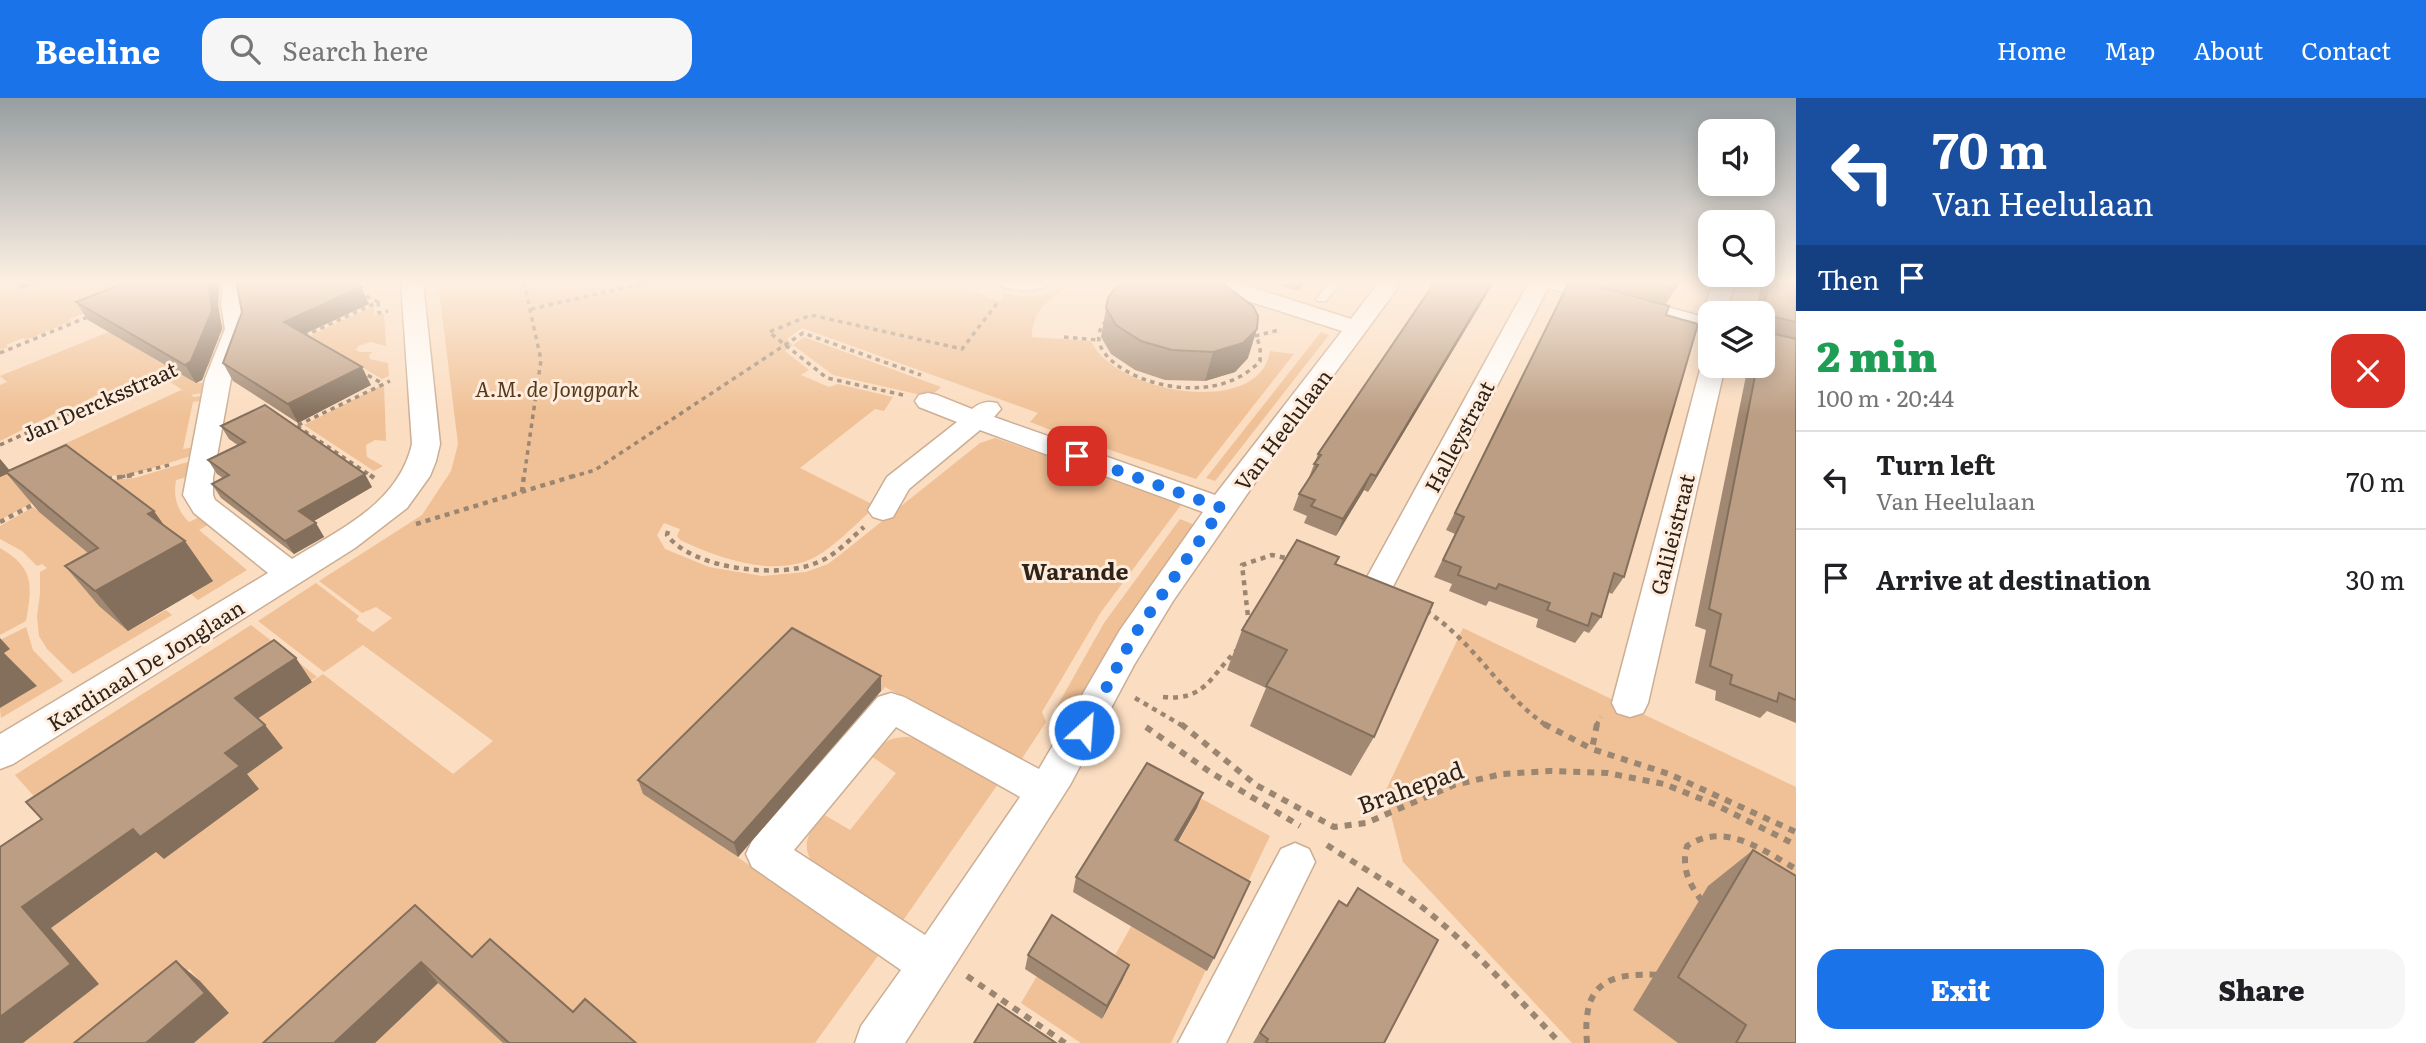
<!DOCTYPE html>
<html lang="en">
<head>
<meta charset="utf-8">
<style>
	body { margin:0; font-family:Literata,serif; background:#f6f6f6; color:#202124; height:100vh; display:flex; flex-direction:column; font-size:26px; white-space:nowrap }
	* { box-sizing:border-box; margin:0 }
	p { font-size:23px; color:#757577 }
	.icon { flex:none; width:38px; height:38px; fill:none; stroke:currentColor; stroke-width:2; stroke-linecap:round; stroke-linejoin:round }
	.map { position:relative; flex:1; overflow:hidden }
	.sheet { display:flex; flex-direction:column; background:#fff; width:630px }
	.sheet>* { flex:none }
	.hud { background:#1a4fa0; color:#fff; overflow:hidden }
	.fabs { position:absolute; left:1698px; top:21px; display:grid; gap:14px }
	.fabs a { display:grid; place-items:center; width:77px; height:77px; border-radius:14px; background:#fff; box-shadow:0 4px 18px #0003; font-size:35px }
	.pin { position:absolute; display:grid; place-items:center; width:60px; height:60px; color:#fff; margin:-30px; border-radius:14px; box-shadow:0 4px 10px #0006 }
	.me { position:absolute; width:77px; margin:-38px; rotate:26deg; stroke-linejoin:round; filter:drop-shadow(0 0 5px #0008) }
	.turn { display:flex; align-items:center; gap:24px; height:147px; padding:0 21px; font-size:32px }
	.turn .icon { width:91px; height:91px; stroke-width:2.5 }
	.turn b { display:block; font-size:49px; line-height:60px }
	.then { display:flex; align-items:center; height:66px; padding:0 21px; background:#0003; gap:14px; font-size:26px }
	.round { display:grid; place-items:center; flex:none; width:74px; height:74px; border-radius:21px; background:#f6f6f6 }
	.overview { display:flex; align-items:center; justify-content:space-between; height:119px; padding:0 21px }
	h1 { font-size:42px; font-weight:800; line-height:52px; color:#1e9e55 }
	.cta { display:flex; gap:14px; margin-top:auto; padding:14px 21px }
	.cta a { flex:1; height:80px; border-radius:21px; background:#1a73e8; color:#fff; font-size:28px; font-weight:800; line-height:80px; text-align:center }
	.cta a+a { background:#f6f6f6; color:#202124 }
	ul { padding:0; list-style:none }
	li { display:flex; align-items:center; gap:21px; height:98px; padding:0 21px; border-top:2px solid #e0e0e0 }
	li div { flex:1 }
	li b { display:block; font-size:26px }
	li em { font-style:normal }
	header { display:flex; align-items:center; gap:42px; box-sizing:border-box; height:98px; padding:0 35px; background:#1a73e8; color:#fff }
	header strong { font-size:33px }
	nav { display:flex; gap:38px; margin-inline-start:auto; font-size:24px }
	.search { width:490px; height:63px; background:#f6f6f6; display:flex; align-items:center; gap:18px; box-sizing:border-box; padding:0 24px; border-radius:21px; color:#757577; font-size:26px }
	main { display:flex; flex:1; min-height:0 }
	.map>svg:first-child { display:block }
	.green { fill:#f0c196 }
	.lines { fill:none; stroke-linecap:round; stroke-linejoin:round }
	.lane-casing { stroke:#cbae94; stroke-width:3 }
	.street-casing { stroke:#cbae94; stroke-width:3 }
	.path-far2 { stroke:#9b8672; stroke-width:3.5; stroke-dasharray:4.5 4.5; stroke-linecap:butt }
	.path-far1 { stroke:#9b8672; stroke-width:4.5; stroke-dasharray:5 5; stroke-linecap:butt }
	.path { stroke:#9b8672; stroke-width:6; stroke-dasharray:7 7; stroke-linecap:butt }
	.lane { fill:#fff; fill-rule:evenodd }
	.street { fill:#fff; fill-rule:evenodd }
	.wall { fill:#a18872 }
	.shaded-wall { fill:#836f5c }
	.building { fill:#bb9e84; stroke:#836f5c; stroke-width:2 }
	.route { stroke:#1a73e8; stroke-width:12; stroke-dasharray:0 21.6 }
	.labels { text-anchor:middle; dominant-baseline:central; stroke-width:6; stroke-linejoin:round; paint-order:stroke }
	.park-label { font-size:21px; font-style:italic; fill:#55391c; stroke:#ffecdc }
	.street-label { font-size:21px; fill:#2e2319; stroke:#ffecdc }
	.neighbourhood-label { font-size:23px; font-weight:bold; fill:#2e2319; stroke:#ffecdc }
	.near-street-label { font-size:24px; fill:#2e2319; stroke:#ffecdc }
</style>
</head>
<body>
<header>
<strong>Beeline</strong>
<div class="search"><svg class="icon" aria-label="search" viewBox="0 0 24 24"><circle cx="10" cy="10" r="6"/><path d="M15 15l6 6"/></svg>Search here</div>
<nav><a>Home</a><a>Map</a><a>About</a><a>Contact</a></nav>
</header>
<main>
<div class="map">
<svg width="1796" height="945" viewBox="0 0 1796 945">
	<rect width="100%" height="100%" fill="#fbddc1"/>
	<g class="green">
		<polygon points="0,184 13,184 24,192 39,184 168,184 69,221 71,223 26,242 23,240 6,247 8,249 0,252"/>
		<polygon points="180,184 216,184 214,212 218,226 230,224 229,236 225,242 220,244 216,242 225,237 203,224 194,228 189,225 146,244 150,247 140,252 162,266 172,261 176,264 106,296 102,294 61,316 58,314 0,343 0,287 7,284 0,278 185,203 167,191 141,200"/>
		<path d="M438 184H946L1002 204V194C1019 199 1037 200 1053 193 1064 189 1067 184 1079 184 1056 195 1031 210 1032 239L1091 243C1114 295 1260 321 1270 253L1294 256 1196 381 1048 331 1030 324 1038 315 802 230 787 241 793 247 804 239 941 289 930 299 833 277 793 247 785 253 809 272 801 277 829 289 838 286 893 299 884 313 875 311 800 370 876 408C859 423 841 442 822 455 780 483 721 461 680 442L677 438 680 431 664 425 657 437 665 451 709 469 762 478 806 474 828 466 841 456 980 345 995 340 1030 352 1033 349 1184 403 1101 514 1042 614 1046 624 1021 662 885 589 882 593 815 556 821 662 816 668 757 632 669 713 880 855 815 945H194L229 915 189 871 96 945H23L40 835 156 754 244 678 253 624 323 576 453 676 493 643 363 547 324 574 258 523 316 485 359 518 356 522 373 534 392 520 376 509 362 515 319 483 422 417 451 373 458 346Z"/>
		<polygon points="374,208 374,218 384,216 386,248 371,244 358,248 356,252 360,254 373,254 369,257 370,261 388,265 389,278 382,281 309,238"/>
		<polygon points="1321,234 1329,237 1215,383 1206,380"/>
		<polygon points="218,254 215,268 204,269 197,285 209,284 207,294 191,297 194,299 207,297 206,302 193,304 183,351 196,349 194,357 140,374 103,379 47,397 0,422 0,376 181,292 184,293 161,278 132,290 210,255"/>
		<polygon points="384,286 386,343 375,342 366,347 367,359 383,368 374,373 304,327"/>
		<path d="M194 362 190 378 176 382C173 399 177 412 189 424L202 418 211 425 199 432 247 472 198 502 191 496 212 483 108 382 135 380Z"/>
		<polygon points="33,409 130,490 128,533 166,512 172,517 73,576 47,551 39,538 37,518 40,496 40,474 47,470 42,466 37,468 22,453 0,441 0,428"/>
		<polygon points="1180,421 1195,427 1112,543 1072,619 1055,612 1104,525"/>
		<path d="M0 450C35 470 32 488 26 523L0 537Z"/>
		<polygon points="251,527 317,579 57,724 15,677"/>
		<polygon points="26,529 33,552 63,583 1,620 0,610 37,588 0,565 0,542"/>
		<polygon points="1463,530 1796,689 1796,945 1572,945 1403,764 1385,694"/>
		<path d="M908 639 921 642 998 686 902 824 813 766C800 746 809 733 823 716L850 732 896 675 871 658C882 644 890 639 908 639Z"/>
		<polygon points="1147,671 1270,738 1171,945 1081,945 1021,905 1037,878 1102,921 1120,886 1105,875 1197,711"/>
	</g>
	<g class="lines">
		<defs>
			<polygon id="lane" points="1330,184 1341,184 1326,203 1318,203 1316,201"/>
			<g id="street">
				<path d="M223 184H245L243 206 249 231 231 281 213 380V397L215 402 292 461C340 431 398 406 412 346L401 184H423L440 346 436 363 430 378 407 410 355 450 13 666 0 671V636L268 475 194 415 183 397 205 281 225 231 221 206Z"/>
				<polygon points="999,184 1049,184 1046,189 1026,193 1002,189"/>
				<path d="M1201 184H1236L1351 221 1379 184H1402L1268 366 1173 503 1134 567 1070 687 905 945H855L861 928 901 872 752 769 746 756 752 743 878 599 891 595 904 599 1039 671 1120 532 1203 414 980 332 909 391 893 419 883 422 873 419 868 412 887 379 957 324 919 309 915 303 919 297 928 295 937 297 972 311C981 304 987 303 997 305L1001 311 994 319 1215 397 1342 233 1204 189ZM896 629 1020 699 925 837 794 752Z"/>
				<polygon points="1529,184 1577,184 1707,220 1703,215 1713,184 1735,184 1726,215 1710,215 1710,235 1548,190 1387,500 1376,504 1365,500 1360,492"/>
				<polygon points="1710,261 1710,268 1725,268 1648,605 1643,615 1630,619 1617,615 1612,605 1701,268 1704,263"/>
				<polygon points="1295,745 1309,751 1315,764 1226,945 1178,945 1281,751"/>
			</g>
		</defs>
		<use href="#lane" class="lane-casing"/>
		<use href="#street" class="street-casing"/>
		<g class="path-far2">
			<polyline points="524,184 541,262 524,379"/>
			<path d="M1152 203C1182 204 1249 210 1259 246 1261 251 1260 258 1260 263 1191 338 1009 235 1152 203Z"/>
			<polyline points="378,204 379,215 388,213"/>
			<polyline points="531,211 649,184"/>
			<polyline points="304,238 378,204 361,195"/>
			<polyline points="1255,238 1279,232"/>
			<polyline points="1064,239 1098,242"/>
			<polyline points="0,255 90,218"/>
			<polyline points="360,273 380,284"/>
			<polyline points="903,297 827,280 769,234 811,217 962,251 998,204"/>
			<polyline points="297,328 373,379"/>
			<polyline points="290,331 390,283"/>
			<polyline points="0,347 174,268"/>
			<polyline points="121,379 173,366"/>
			<polyline points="571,379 595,372 803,235 921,277"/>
		</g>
		<g class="path-far1">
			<polyline points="370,377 377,382"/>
			<polyline points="107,381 134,377"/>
			<polyline points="522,394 524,377"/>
			<polyline points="0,424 36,405"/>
			<polyline points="416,426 577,377"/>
			<path d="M668 433 667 437C692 471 778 481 816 465 835 458 849 442 864 429"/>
			<path d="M1426 513C1474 543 1500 596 1547 628"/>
			<polyline points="1249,527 1242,467 1272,457 1290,461"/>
			<path d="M1163 599C1206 603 1210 578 1237 552"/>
			<polyline points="1135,600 1183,628"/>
			<polyline points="1596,628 1601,619"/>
		</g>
		<g class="path">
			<polyline points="1181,626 1256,687 1334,729 1366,725 1454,687 1502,676 1550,673 1607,675 1664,686 1714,706 1796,747"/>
			<polyline points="1544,626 1592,651"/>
			<polyline points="1597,626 1592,651 1669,676 1796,734"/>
			<polyline points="1146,629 1210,674 1300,728"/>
			<path d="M1327 747C1357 767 1389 784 1418 806 1470 846 1515 897 1560 945"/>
			<path d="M1702 803C1689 786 1681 770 1687 748 1724 723 1763 752 1796 771"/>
			<polyline points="967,878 1065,945"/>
			<path d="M1587 945C1582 887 1605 874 1660 877"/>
		</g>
		<use href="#lane" class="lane"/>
		<use href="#street" class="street"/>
	</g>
	<g class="wall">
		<polygon points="13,184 39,184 22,191"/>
		<polygon points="1268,184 1306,184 1297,193"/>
		<polygon points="1494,184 1368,394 1364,392 1336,438 1304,425 1307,418 1293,412 1299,396 1308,382 1318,356"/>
		<polygon points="1582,184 1678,184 1675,191 1666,206"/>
		<polygon points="1762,184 1796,184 1796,625 1767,613 1760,620 1715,602 1716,593 1695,585 1706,532 1695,528 1748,268 1762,268 1762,215 1755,215"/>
		<polygon points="361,189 369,206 305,236 371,287 298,325 233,283 223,265 242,214"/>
		<polygon points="1563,197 1624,479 1612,496 1608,494 1601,519 1589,535 1584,533 1575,545 1536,529 1538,521 1489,503 1486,508 1449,493 1452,486 1434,479 1455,436 1446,432"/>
		<polygon points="1108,200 1248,260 1235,274 1205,283 1165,282 1135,272 1111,256 1101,239"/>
		<polygon points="76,204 218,206 222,231 202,282 196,285 88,222"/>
		<polygon points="221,328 372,389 314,423 324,439 294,456 221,400 212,386 223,380 217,376 208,362 239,348 229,341"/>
		<polygon points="0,361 10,373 164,427 213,483 128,533 99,508 65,468 88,455 39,414 7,376 0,379"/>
		<polygon points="1336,466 1374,639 1351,678 1250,628 1266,590 1227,572 1242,532"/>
		<polygon points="881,578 881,593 738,759 643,696 638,682"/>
		<polygon points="1197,710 1178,744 1214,860 1207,873 1073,794 1076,779"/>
		<polygon points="1753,752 1796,945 1678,945 1633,912 1708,788"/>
		<polygon points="1358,790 1384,945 1253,945 1329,818 1339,803 1346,808"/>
		<polygon points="415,807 472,859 573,914 636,945 503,945 438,885 375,945 263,945"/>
		<polygon points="1028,857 1123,881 1102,921 1025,871"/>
	</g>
	<g class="shaded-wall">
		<polygon points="18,184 39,184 22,191"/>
		<polygon points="209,184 220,184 218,206 222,231 202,282 196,285 185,267 209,189"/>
		<polygon points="1300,184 1306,184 1297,193"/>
		<polygon points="1492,184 1494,184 1368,394 1376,378"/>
		<polygon points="361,189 369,206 293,241 284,224"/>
		<polygon points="1257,231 1248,260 1235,274 1205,283 1213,254"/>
		<polygon points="362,269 371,287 298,325 288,306"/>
		<polygon points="0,361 11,374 0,379"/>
		<polygon points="365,376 372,389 307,427 299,413"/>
		<polygon points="1371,376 1364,392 1336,438 1343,421"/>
		<polygon points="154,413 178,447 185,443 213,483 128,533 95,493 148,416"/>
		<polygon points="316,425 324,439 294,456 285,443"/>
		<polygon points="0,540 10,551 4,555 37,588 0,610"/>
		<polygon points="296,560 312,584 253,624 235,600"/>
		<polygon points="881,578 881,593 738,759 734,745"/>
		<polygon points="265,627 283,650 247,676 259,691 164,761 156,754 51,830 99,886 23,945 0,945 0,919 22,809 225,655"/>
		<polygon points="1203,695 1197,710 1170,757 1175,742"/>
		<polygon points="176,863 200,883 229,915 194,945 146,945"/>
		<polygon points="421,864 438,885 375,945 334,945"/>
		<polygon points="1129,867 1123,881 1102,921 1107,908"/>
	</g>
	<g class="building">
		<polygon points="127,184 209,184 209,189 212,213 191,263 185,267 76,204"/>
		<polygon points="237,184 353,184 361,189 284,224 362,269 288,306 223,265 242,214 237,188"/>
		<polygon points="1128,184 1220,184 1253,208 1258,218 1257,231 1243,245 1213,254 1172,252 1141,243 1116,227 1106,210 1108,200 1115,190"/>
		<polygon points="1435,184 1492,184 1376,378 1371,376 1343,421 1311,408 1315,402 1299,396 1318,367 1314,366 1321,357 1318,356"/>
		<polygon points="1569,184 1581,184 1669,208 1666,217 1698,226 1624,479 1614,475 1601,519 1592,515 1588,528 1547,512 1550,505 1499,486 1496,491 1458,477 1461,469 1443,462 1464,419 1455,415"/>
		<polygon points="1647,184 1678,184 1675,191"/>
		<polygon points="1769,184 1796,184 1796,224 1771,218 1771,235 1796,241 1796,602 1779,595 1777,604 1730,586 1732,577 1710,568 1721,516 1709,511 1757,268 1762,268 1762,239 1768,207 1764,206"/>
		<polygon points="265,307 365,376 299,413 316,425 285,443 212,386 229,377 208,362 245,344 221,328"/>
		<polygon points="66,347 154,413 148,416 185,443 95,493 65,468 98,450 6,374"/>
		<polygon points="1297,442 1339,459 1335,466 1433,505 1374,639 1266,588 1287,552 1242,532"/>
		<polygon points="792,530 881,578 734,745 638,682"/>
		<polygon points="274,542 296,560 235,600 265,627 225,655 240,668 140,739 133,731 22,809 71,866 0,919 0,749 42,721 26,704"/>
		<polygon points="1147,665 1203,695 1175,742 1250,784 1214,860 1076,779"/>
		<polygon points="1753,752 1796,778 1796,945 1736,945 1746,927 1678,879"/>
		<polygon points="1358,790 1438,842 1384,945 1266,945 1268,941 1260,935 1290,885 1339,803 1347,808"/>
		<polygon points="415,807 472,859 490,841 573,914 585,901 636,945 509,945 421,864 334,945 263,945"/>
		<polygon points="1052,817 1129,867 1107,908 1028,857"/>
		<polygon points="176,863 205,895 146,945 74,945"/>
		<polygon points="998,906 1056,945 974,945"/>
	</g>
	<linearGradient id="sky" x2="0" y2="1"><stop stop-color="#979ea1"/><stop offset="0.58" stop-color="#fdf0e3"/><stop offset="1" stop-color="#fdf0e3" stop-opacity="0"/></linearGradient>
	<rect width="1796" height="317" fill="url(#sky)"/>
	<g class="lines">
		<polyline class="route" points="1077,358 1222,410 1133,539 1084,632"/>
	</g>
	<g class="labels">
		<g class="park-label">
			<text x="557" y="289">A.M. de Jongpark</text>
		</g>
		<g class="street-label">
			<text transform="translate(99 302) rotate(-24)">Jan Dercksstraat</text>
			<text transform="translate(1282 331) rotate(-53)">Van Heelulaan</text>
			<text transform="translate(1458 338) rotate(-62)">Halleystraat</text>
			<text transform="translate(1671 436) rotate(-76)">Galileistraat</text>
			<text transform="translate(145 566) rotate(-32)">Kardinaal De Jonglaan</text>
		</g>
		<g class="neighbourhood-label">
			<text x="1075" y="472">Warande</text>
		</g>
		<g class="near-street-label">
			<text transform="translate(1410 688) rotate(-20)">Brahepad</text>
		</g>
	</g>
</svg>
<div class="fabs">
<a><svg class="icon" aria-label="sound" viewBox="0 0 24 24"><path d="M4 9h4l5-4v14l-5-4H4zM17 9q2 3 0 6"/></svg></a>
<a><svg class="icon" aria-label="search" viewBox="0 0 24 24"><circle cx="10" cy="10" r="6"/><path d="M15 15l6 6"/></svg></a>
<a><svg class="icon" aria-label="layers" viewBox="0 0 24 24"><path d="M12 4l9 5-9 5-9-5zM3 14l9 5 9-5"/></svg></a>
</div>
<div class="pin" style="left:1077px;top:358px;background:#d93025"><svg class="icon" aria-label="arrive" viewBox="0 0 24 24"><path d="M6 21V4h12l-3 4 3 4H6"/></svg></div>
<svg class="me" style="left:1084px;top:632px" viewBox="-20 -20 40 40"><circle r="17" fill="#1a73e8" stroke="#fff" stroke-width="3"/><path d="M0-11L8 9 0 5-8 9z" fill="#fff"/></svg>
</div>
<section class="sheet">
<div class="hud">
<div class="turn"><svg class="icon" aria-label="left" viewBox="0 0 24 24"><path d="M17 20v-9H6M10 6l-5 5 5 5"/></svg><div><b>70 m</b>Van Heelulaan</div></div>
<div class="then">Then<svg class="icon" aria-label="arrive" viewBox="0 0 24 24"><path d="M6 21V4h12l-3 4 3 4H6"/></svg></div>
</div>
<div class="overview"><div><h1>2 min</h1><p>100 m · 20:44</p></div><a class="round" style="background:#d93025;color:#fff"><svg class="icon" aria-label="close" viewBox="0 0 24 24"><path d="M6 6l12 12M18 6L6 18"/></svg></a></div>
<ul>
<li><svg class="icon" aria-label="left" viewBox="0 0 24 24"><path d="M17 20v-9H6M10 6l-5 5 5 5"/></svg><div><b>Turn left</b><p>Van Heelulaan</p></div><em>70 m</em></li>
<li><svg class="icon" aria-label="arrive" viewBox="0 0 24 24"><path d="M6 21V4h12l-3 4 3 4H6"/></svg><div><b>Arrive at destination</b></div><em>30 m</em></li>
</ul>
<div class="cta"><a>Exit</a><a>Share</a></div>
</section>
</main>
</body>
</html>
